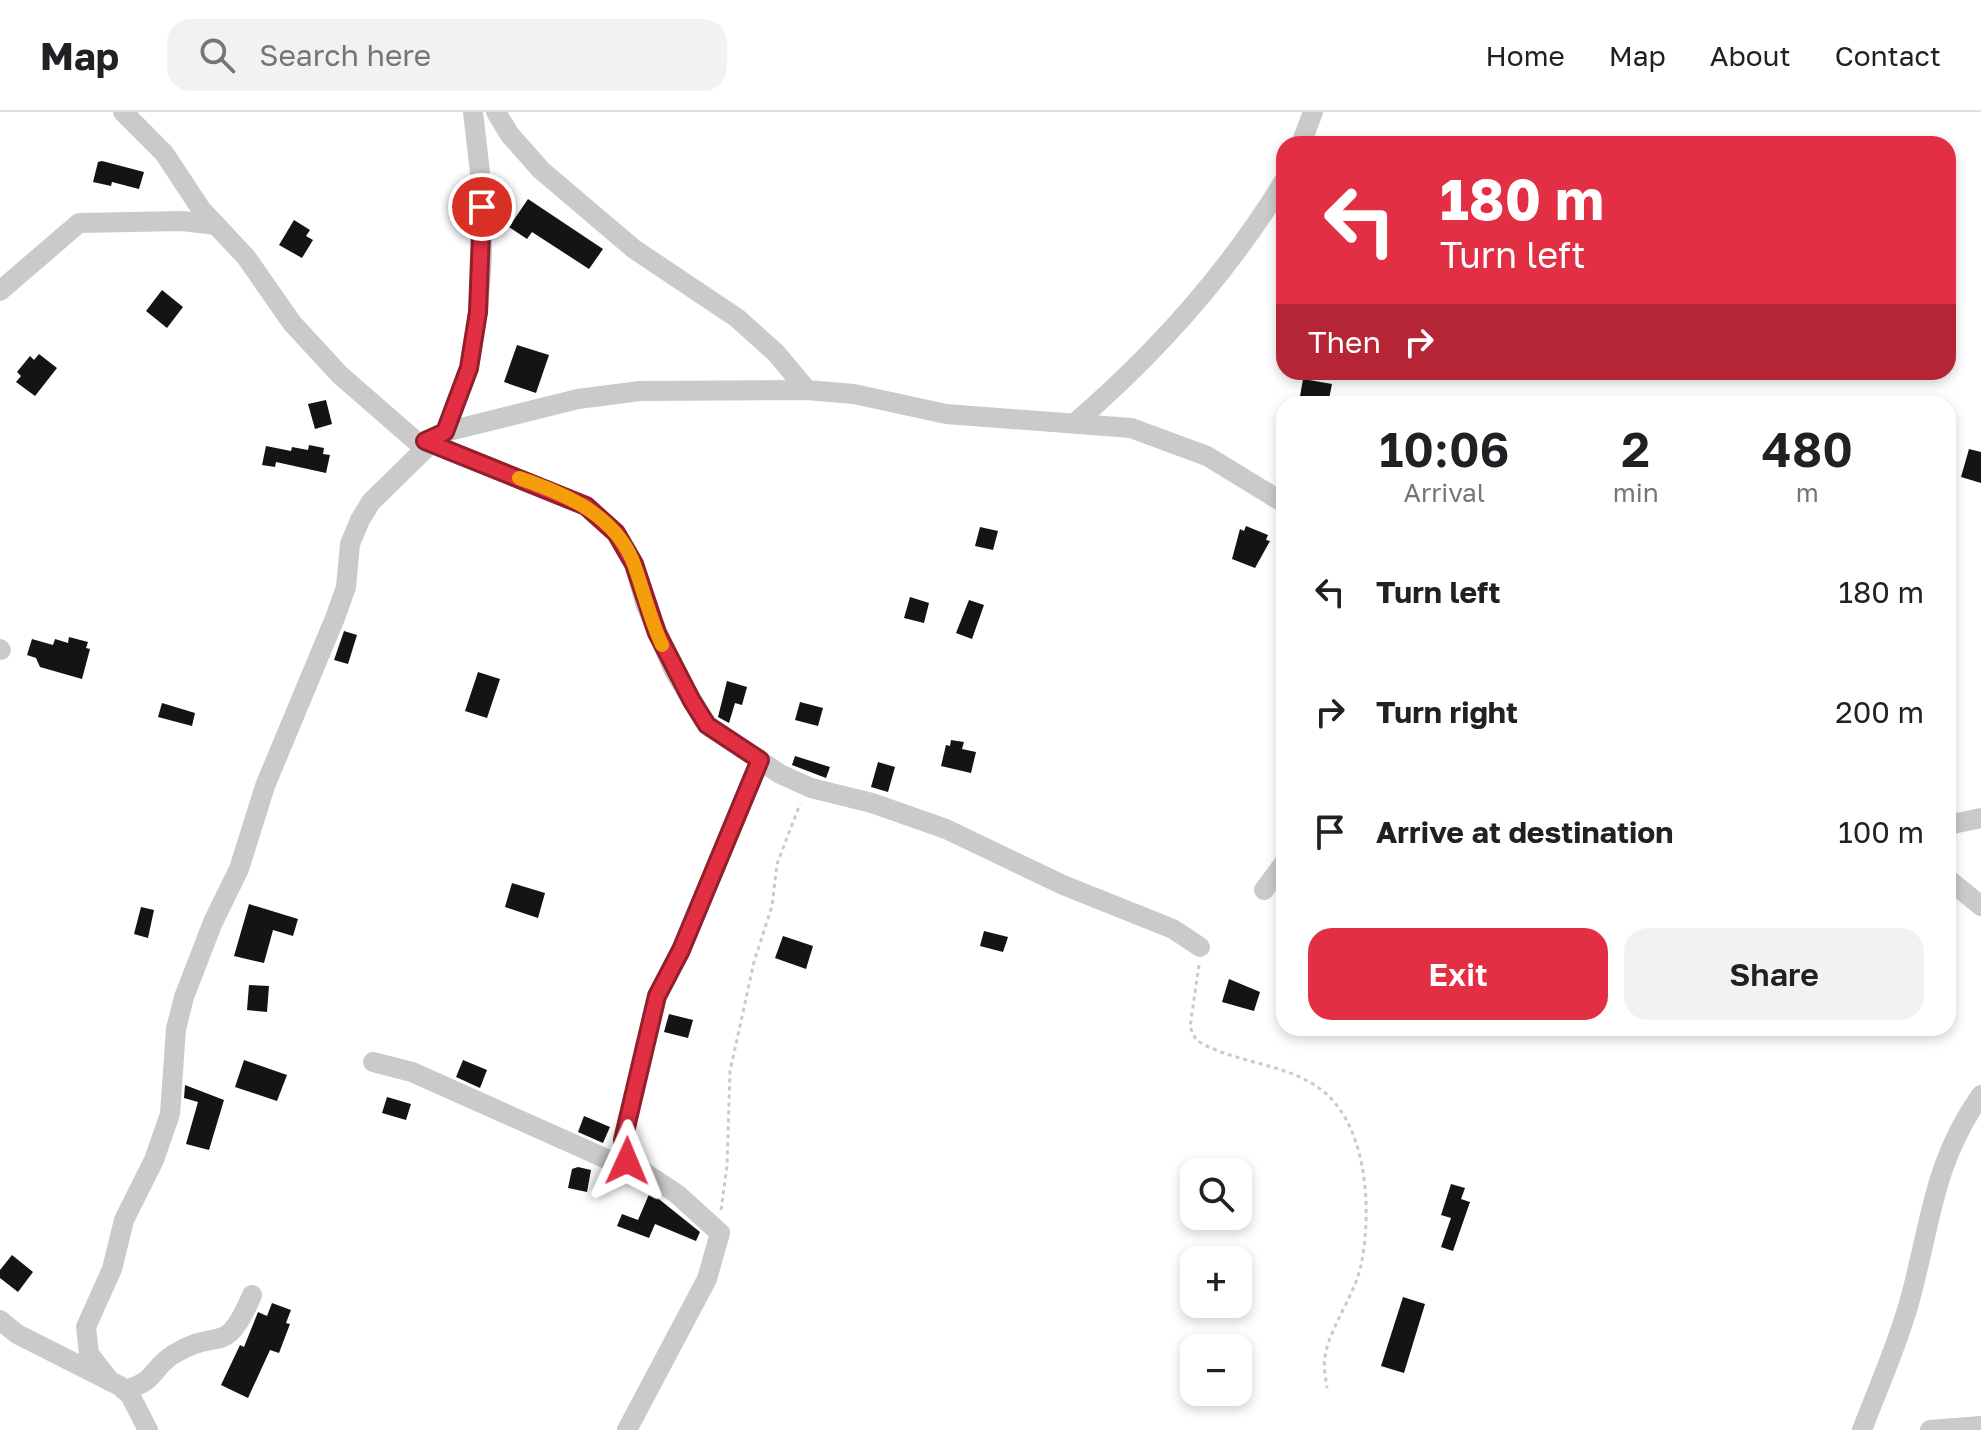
<!DOCTYPE html>
<html lang="en">
<head>
<meta charset="utf-8">
<style>
	body { margin:0; font-family:"Golos Text",sans-serif; background:#f2f2f2; color:#202124; height:100vh; display:flex; flex-direction:column; font-size:30px; white-space:nowrap }
	* { box-sizing:border-box; margin:0 }
	p { font-size:26px; color:#757577 }
	.icon { flex:none; width:44px; height:44px; fill:none; stroke:currentColor; stroke-width:2; stroke-linecap:round; stroke-linejoin:round }
	.map { position:relative; flex:1; overflow:hidden }
	.details { position:absolute; left:1276px; top:284px; width:680px; height:640px; display:flex; flex-direction:column; background:#fff; border-radius:24px; box-shadow:0 4px 12px #0003 }
	.details>* { flex:none }
	.top-card { position:absolute; left:1276px; top:24px; width:680px; height:244px; border-radius:24px; box-shadow:0 4px 12px #0003; background:#e32f44; color:#fff; overflow:hidden }
	.controls { position:absolute; left:1180px; top:1046px; display:grid; gap:16px }
	.controls a { display:grid; place-items:center; width:72px; height:72px; border-radius:16px; background:#fff; box-shadow:0 4px 12px #0003; font-size:40px }
	.pin { position:absolute; display:grid; place-items:center; width:68px; height:68px; color:#fff; margin:-34px; border:4px solid #fff; border-radius:50%; box-shadow:0 2px 8px #0007 }
	.me { position:absolute; width:88px; margin:-44px; rotate:1deg; stroke-linejoin:round; filter:drop-shadow(0 0 6px #0008) }
	.turn { display:flex; align-items:center; gap:28px; height:168px; padding:0 32px; font-size:36px }
	.turn .icon { width:104px; height:104px; stroke-width:2.5 }
	.turn b { display:block; font-size:56px; line-height:68px }
	.then { display:flex; align-items:center; height:76px; padding:0 32px; background:#0003; gap:16px; font-size:30px }
	.eta { display:flex; justify-content:space-evenly; align-items:center; height:136px; text-align:center }
	.eta b { font-size:48px; font-weight:600; line-height:56px }
	.action { display:flex; gap:16px; margin-top:auto; padding:16px 32px }
	.action a { flex:1; height:92px; border-radius:24px; background:#e32f44; color:#fff; font-size:32px; font-weight:600; line-height:92px; text-align:center }
	.action a+a { background:#f2f2f2; color:#202124 }
	ul { padding:0; list-style:none }
	li { display:flex; align-items:center; gap:24px; height:120px; padding:0 32px }
	li div { flex:1 }
	li b { display:block; font-size:30px }
	li em { font-style:normal }
	header { display:flex; align-items:center; gap:48px; box-sizing:border-box; height:112px; padding:0 40px; background:#fff; border-bottom:2px solid #e0e0e0 }
	header strong { font-size:38px }
	nav { display:flex; gap:44px; margin-inline-start:auto; font-size:28px }
	.search { width:560px; height:72px; background:#f2f2f2; display:flex; align-items:center; gap:20px; box-sizing:border-box; padding:0 28px; border-radius:24px; color:#757577; font-size:30px }
	.map>svg:first-child { display:block }
	.building { fill:#141414 }
	.lines { fill:none; stroke-linecap:round; stroke-linejoin:round }
	.path { stroke:#cacaca; stroke-width:3; stroke-dasharray:4 4; stroke-linecap:butt }
	.minor { stroke:#cacaca; stroke-width:20 }
	.route-casing { stroke:#941f2c; stroke-width:20 }
	.route { stroke:#e32f44; stroke-width:14 }
	.slow { stroke:#f59e0b; stroke-width:14 }
</style>
</head>
<body>
<header>
<strong>Map</strong>
<div class="search"><svg class="icon" aria-label="search" viewBox="0 0 24 24"><circle cx="10" cy="10" r="6"/><path d="M15 15l6 6"/></svg>Search here</div>
<nav><a>Home</a><a>Map</a><a>About</a><a>Contact</a></nav>
</header>
<div class="map">
<svg width="1981" height="1318" viewBox="0 0 1981 1318">
	<rect width="100%" height="100%" fill="#fff"/>
	<g class="building">
		<polygon points="102,49 144,60 139,77 112,70 111,74 93,70 98,50"/>
		<polygon points="528,87 603,137 589,157 532,120 527,127 509,115"/>
		<polygon points="294,108 310,118 306,124 313,128 302,146 279,133"/>
		<polygon points="162,178 183,195 167,216 146,199"/>
		<polygon points="517,233 549,243 536,281 504,270"/>
		<polygon points="39,242 57,256 35,284 16,270 21,264 17,260 30,244 34,248"/>
		<polygon points="1303,267 1332,272 1328,292 1299,290"/>
		<polygon points="326,288 332,312 315,317 308,292"/>
		<polygon points="309,333 324,336 323,342 330,343 326,361 276,350 275,355 262,353 266,334 291,339 292,335 308,338"/>
		<polygon points="1969,337 1981,340 1981,371 1961,365"/>
		<polygon points="1246,414 1268,423 1266,428 1270,429 1255,456 1232,447 1240,417 1244,419"/>
		<polygon points="980,415 998,419 993,438 975,434"/>
		<polygon points="910,485 929,491 924,511 904,506"/>
		<polygon points="969,488 984,493 972,527 956,521"/>
		<polygon points="344,519 357,523 348,552 334,548"/>
		<polygon points="69,525 88,530 86,536 90,537 82,567 40,555 36,546 27,543 32,527 53,533 55,527 68,531"/>
		<polygon points="478,560 500,567 487,606 465,599"/>
		<polygon points="727,569 747,575 742,593 735,591 729,611 718,605"/>
		<polygon points="800,590 823,596 818,614 795,608"/>
		<polygon points="162,591 195,601 192,614 158,605"/>
		<polygon points="951,628 964,630 962,637 976,640 971,661 941,654 946,633 950,634"/>
		<polygon points="795,644 830,655 826,666 792,653"/>
		<polygon points="878,650 895,655 888,680 871,675"/>
		<polygon points="512,771 545,781 538,806 505,795"/>
		<polygon points="249,792 298,807 293,824 273,818 264,851 234,844"/>
		<polygon points="141,795 154,798 148,826 134,822"/>
		<polygon points="984,819 1008,825 1003,840 980,834"/>
		<polygon points="783,824 813,834 806,857 775,846"/>
		<polygon points="1229,867 1260,880 1254,899 1222,890"/>
		<polygon points="249,873 269,874 267,900 247,898"/>
		<polygon points="669,902 693,908 688,926 664,920"/>
		<polygon points="244,948 287,963 277,989 235,975"/>
		<polygon points="463,948 487,958 480,976 456,965"/>
		<polygon points="185,973 224,988 209,1038 186,1032 198,990 184,986"/>
		<polygon points="387,985 411,992 406,1008 382,1001"/>
		<polygon points="584,1004 610,1015 603,1031 578,1020"/>
		<polygon points="578,1055 591,1058 587,1080 568,1076 572,1057"/>
		<polygon points="1451,1072 1465,1076 1461,1087 1470,1090 1453,1139 1441,1135 1451,1106 1441,1103"/>
		<polygon points="650,1080 700,1120 696,1129 655,1112 649,1126 617,1114 622,1102 638,1108"/>
		<polygon points="12,1143 33,1160 18,1180 0,1166 0,1158"/>
		<polygon points="1403,1185 1425,1192 1404,1261 1381,1254"/>
		<polygon points="272,1191 291,1198 286,1211 290,1212 279,1241 270,1238 248,1286 221,1273 240,1233 244,1235 258,1200 267,1204"/>
	</g>
	<g class="lines">
		<g class="path">
			<path d="M1199 853 1190 915 1196 928C1233 951 1280 950 1316 974 1367 1007 1372 1094 1362 1148 1357 1181 1329 1215 1325 1245 1323 1255 1326 1267 1327 1276"/>
			<polyline points="721,1098 727,1054 730,959 754,850 772,794 777,752 800,692"/>
		</g>
		<g class="minor">
			<polyline points="123,0 164,41 201,97 246,145 292,211 340,263 425,337"/>
			<polyline points="496,0 510,23 541,58 634,137 737,206 776,241 807,278"/>
			<polyline points="1301,32 1313,0"/>
			<polyline points="0,179 79,111 182,109 216,113"/>
			<path d="M1076 310C1156 241 1229 159 1284 69"/>
			<polyline points="445,320 578,287 640,279 807,278 854,282 946,302 1131,316 1207,344 1284,391"/>
			<polyline points="425,329 586,394 616,421 634,452 645,491 674,559 707,613 780,662 811,676 872,691 946,717 1063,773 1173,817 1200,835"/>
			<polyline points="0,537 1,538"/>
			<polyline points="1948,713 1981,706"/>
			<polyline points="1948,767 1981,794"/>
			<polyline points="1264,778 1284,751"/>
			<polyline points="373,950 412,960 638,1061"/>
			<polyline points="0,1208 17,1222 120,1274 130,1283 148,1318"/>
			<polyline points="110,1269 89,1242 86,1215 112,1157 124,1108 154,1048 170,1002 176,917 184,885 213,810 239,757 265,674 335,506 346,475 350,432 360,408 371,390 425,337 425,329 445,320 469,256 478,200 482,147 481,69 473,0"/>
			<path d="M124 1278C157 1270 152 1255 174 1242 220 1214 225 1247 252 1183"/>
			<polyline points="627,1318 707,1167 720,1121 677,1082 627,1049 623,1028 657,884 681,838 760,648"/>
			<path d="M1862 1318C1878 1276 1897 1234 1909 1191 1931 1113 1932 1052 1981 983"/>
			<polyline points="1930,1318 1981,1314"/>
		</g>
	</g>
	<g class="lines">
		<defs>
			<polyline id="route" points="482,95 478,200 469,256 445,320 425,329 586,394 616,421 634,452 657,521 692,589 707,613 760,648 681,838 657,884 623,1028 627,1049"/>
		</defs>
		<use href="#route" class="route-casing"/>
		<use href="#route" class="route"/>
		<path class="slow" d="M519 366C566 382 618 404 635 455 644 481 650 507 662 533"/>
	</g>
</svg>
<div class="controls">
<a><svg class="icon" aria-label="search" viewBox="0 0 24 24"><circle cx="10" cy="10" r="6"/><path d="M15 15l6 6"/></svg></a>
<a>+</a>
<a>−</a>
</div>
<div class="pin" style="left:482px;top:95px;background:#d93025"><svg class="icon" aria-label="arrive" viewBox="0 0 24 24"><path d="M6 21V4h12l-3 4 3 4H6"/></svg></div>
<svg class="me" style="left:627px;top:1049px" viewBox="-20 -20 40 40"><path d="M0-17L14 15 0 8-14 15z" fill="#e32f44" stroke="#fff" stroke-width="4"/></svg>
<div class="top-card">
<div class="turn"><svg class="icon" aria-label="left" viewBox="0 0 24 24"><path d="M17 20v-9H6M10 6l-5 5 5 5"/></svg><div><b>180 m</b>Turn left</div></div>
<div class="then">Then<svg class="icon" aria-label="right" viewBox="0 0 24 24"><path d="M7 20v-9h11M14 6l5 5-5 5"/></svg></div>
</div>
<section class="details">
<div class="eta">
<div><b>10:06</b><p>Arrival</p></div>
<div><b>2</b><p>min</p></div>
<div><b>480</b><p>m</p></div>
</div>
<ul>
<li><svg class="icon" aria-label="left" viewBox="0 0 24 24"><path d="M17 20v-9H6M10 6l-5 5 5 5"/></svg><div><b>Turn left</b></div><em>180 m</em></li>
<li><svg class="icon" aria-label="right" viewBox="0 0 24 24"><path d="M7 20v-9h11M14 6l5 5-5 5"/></svg><div><b>Turn right</b></div><em>200 m</em></li>
<li><svg class="icon" aria-label="arrive" viewBox="0 0 24 24"><path d="M6 21V4h12l-3 4 3 4H6"/></svg><div><b>Arrive at destination</b></div><em>100 m</em></li>
</ul>
<div class="action"><a>Exit</a><a>Share</a></div>
</section>
</div>
</body>
</html>
